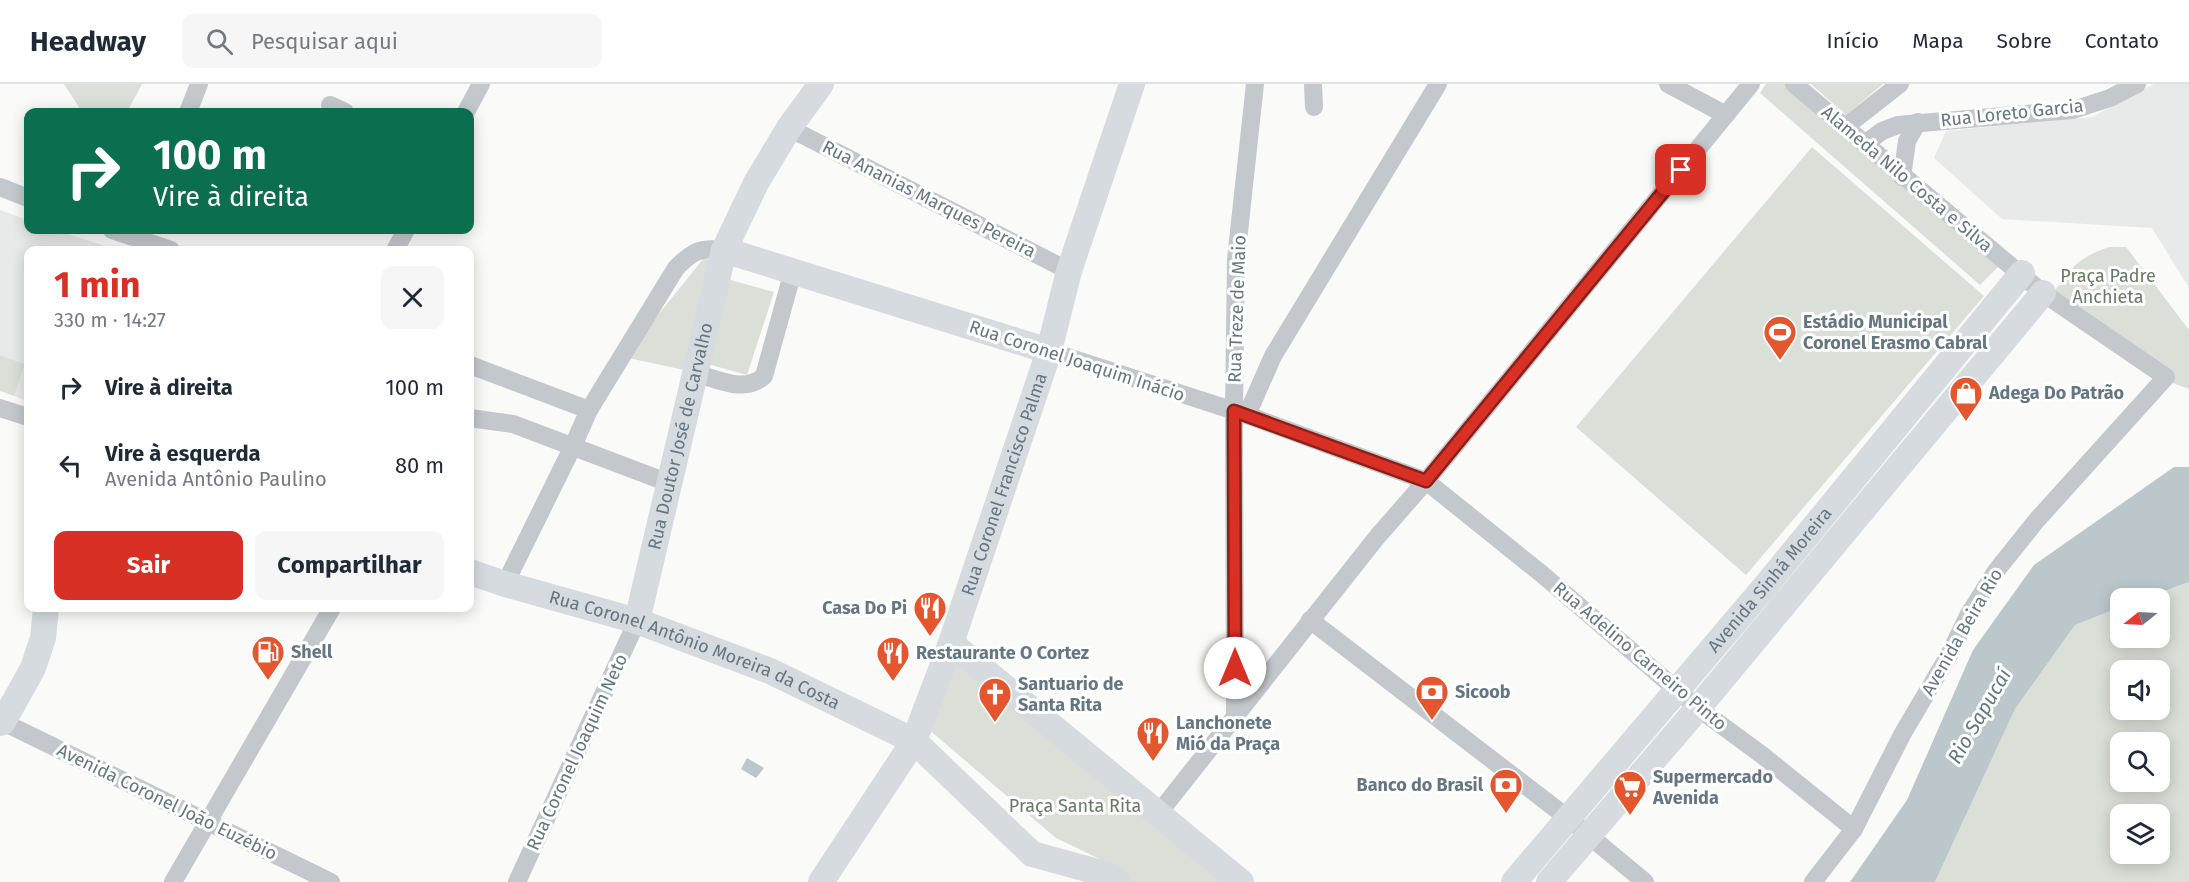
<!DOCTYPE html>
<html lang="pt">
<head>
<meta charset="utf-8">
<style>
	body { margin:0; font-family:"Fira Sans",sans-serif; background:#f6f6f7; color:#1f2937; height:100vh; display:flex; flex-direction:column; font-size:22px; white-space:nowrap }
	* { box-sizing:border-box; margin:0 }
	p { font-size:20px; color:#747a83 }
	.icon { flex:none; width:33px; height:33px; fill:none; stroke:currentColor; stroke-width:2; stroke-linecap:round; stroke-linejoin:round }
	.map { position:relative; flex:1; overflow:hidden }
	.panel { position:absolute; left:24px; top:162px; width:450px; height:366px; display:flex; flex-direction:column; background:#fff; border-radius:12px; box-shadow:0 3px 15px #0003 }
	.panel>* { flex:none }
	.guide { position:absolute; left:24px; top:24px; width:450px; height:126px; border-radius:12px; box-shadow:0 3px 15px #0003; background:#0b6e4f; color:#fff; overflow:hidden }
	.needle { width:39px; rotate:252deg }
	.controls { position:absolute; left:2110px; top:504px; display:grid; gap:12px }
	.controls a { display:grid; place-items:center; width:60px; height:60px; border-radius:12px; background:#fff; box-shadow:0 3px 15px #0003; font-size:30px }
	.pin { position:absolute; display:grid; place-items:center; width:51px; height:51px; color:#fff; margin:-26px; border-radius:12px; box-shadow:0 3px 9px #0006 }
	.me { position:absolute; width:66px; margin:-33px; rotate:0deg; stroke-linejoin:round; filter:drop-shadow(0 0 4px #0008) }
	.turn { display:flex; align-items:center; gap:21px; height:126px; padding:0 30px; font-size:27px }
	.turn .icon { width:78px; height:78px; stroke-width:2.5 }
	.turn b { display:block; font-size:42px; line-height:51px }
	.round { display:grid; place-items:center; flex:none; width:63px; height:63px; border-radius:12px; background:#f6f6f7 }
	.overview { display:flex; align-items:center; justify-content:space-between; height:102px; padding:0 30px }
	h1 { font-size:36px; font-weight:700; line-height:45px; color:#d93025 }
	.button { display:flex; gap:12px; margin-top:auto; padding:12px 30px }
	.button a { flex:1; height:69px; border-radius:12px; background:#d93025; color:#fff; font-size:24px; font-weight:700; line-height:69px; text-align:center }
	.button a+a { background:#f6f6f7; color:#1f2937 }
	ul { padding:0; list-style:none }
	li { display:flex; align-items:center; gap:18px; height:78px; padding:0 30px }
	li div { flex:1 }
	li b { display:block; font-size:22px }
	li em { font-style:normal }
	header { display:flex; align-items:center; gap:36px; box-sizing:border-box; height:84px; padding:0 30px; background:#fff; border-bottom:2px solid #e0e1e3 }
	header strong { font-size:28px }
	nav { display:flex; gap:33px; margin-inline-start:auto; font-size:21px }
	.search { width:420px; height:54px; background:#f6f6f7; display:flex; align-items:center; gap:15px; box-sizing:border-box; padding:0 21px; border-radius:12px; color:#747a83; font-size:22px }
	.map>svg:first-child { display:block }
	.built { fill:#e8e9e9 }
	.green { fill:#dadfd7; fill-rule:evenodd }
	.water { fill:#bbc7cb }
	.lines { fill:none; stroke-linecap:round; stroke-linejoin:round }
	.street { stroke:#c3c8cc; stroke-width:18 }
	.secondary { stroke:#d6dbdf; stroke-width:26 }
	.route-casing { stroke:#8d1f18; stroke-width:15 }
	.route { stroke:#d93025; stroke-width:10 }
	.labels { text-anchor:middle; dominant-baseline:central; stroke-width:6; stroke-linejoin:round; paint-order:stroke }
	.street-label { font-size:18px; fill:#657683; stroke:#fff }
	.park-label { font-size:18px; fill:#687a64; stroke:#fff }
	.poi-label { font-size:18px; font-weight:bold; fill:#657683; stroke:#fff; text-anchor:start }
	.water-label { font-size:20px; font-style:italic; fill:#60757c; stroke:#fff }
</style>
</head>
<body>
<header>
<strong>Headway</strong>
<div class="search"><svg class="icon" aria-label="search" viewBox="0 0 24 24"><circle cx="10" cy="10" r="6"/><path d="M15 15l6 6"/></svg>Pesquisar aqui</div>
<nav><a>Início</a><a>Mapa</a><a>Sobre</a><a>Contato</a></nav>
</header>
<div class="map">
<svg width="2189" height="798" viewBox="0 0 2189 798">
	<rect width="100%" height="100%" fill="#fafaf8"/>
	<g class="built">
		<polygon points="2154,0 2189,0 2189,204 2152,144 2002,135 1934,74 1946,47 2092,33"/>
		<polygon points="0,126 28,136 28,146 56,146 117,166 28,166 28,317 14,312 25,280 0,271"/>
	</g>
	<g class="green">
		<polygon points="64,0 142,0 127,28 76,28 79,23"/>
		<polygon points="1766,0 1785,0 2000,181 1980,201 1760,9"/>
		<polygon points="1811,0 1883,0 1846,31"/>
		<polygon points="1812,63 1984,212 1746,491 1576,343"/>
		<path d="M2109 163H2126L2189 246V305L2173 299 2054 208C2073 182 2078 174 2109 163Z"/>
		<polygon points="704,174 709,176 684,286 624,273"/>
		<polygon points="727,195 774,208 747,291 704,279"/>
		<polygon points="0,271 25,280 14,312 0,307"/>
		<path d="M2189 498V798H1935L2015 625 2075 541 2121 523V554H2160V514H2145ZM2121 586H2160V626H2121ZM2121 658H2160V698H2121ZM2121 730H2160V770H2121Z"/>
		<polygon points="957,577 1224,798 1127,798 1104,777 1056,754 927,644"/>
	</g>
	<g class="water">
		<polygon points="2174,383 2189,383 2189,498 2145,514 2121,514 2121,523 2075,541 2015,625 1935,798 1850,798 1907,716 1973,566 2034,481"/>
		<polygon points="747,674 764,684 756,694 741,685"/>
	</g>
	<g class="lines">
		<g class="street">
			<polyline points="1313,0 1314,23"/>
			<polyline points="1668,0 1726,31"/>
			<polyline points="1794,0 2043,209 2166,293 2036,437 1996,487 1969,530 1949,571 1903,649 1854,745 1813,798"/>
			<polyline points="330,21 345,28"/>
			<polyline points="188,28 199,0"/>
			<polyline points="466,28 481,0"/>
			<polyline points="1845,43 1900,0"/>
			<polyline points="789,44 1069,187"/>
			<polyline points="1865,60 1882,47 1898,41 2073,26 2110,14 2137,0"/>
			<polyline points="1902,93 1907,57 1918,38"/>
			<polyline points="0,103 28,114"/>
			<polyline points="112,146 171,166"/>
			<polyline points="395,166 406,146"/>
			<polyline points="1049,267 1247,331 1426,397 1543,491 1698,624 1762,671 1854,745"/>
			<polyline points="470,281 589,326"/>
			<path d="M695 289C717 295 745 310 764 292L793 187"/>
			<polyline points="0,324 28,333"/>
			<polyline points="1247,331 1273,272 1438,0"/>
			<polyline points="470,334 513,340 669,399"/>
			<path d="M505 500 572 364 589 326 676 184C693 167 700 163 724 166"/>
			<polyline points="1310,536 1569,735 1645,798"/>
			<polyline points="1235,631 1234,327 1236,175 1255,0"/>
			<polyline points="3,638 331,798"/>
			<polyline points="1158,730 1377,453 1426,397 1751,0"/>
			<polyline points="173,798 332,524"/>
			<polyline points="517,798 637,537"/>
		</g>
		<g class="secondary">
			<polyline points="724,166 1049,267"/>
			<path id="s1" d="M470 488 505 500 637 537 770 587 914 657 1032 770 1109 791 1117 798"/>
			<path id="s2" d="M637 537 724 166 756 99 789 44 821 0"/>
			<polyline points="951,559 1241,798"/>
			<polyline points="0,639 3,638 33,584 43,554 46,524"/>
			<path id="s3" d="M821 798 914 657 951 559 1049 267 1069 187 1132 0"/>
			<path id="s4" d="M1514 798 1768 499 2022 189"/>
			<polyline points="1549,798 1698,624 2043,209"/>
		</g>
	</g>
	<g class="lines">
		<defs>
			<polyline id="route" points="1235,584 1234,327 1426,397 1681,86"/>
		</defs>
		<use href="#route" class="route-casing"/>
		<use href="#route" class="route"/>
	</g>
	<defs>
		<symbol id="stadium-pin" viewBox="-11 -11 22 30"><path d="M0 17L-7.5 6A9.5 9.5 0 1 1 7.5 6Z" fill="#e4572e" stroke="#fff"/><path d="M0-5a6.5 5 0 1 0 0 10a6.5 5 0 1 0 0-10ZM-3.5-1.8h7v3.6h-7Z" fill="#fff"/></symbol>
		<symbol id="shop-pin" viewBox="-11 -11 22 30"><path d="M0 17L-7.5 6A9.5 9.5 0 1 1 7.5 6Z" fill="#e4572e" stroke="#fff"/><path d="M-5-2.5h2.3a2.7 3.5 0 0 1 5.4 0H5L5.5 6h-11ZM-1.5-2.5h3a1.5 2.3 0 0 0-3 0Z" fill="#fff"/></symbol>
		<symbol id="restaurant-pin" viewBox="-11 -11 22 30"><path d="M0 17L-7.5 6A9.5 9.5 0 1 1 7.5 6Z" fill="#e4572e" stroke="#fff"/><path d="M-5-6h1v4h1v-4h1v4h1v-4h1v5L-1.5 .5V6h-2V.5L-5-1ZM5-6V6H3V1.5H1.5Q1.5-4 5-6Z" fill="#fff"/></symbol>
		<symbol id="fuel-pin" viewBox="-11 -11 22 30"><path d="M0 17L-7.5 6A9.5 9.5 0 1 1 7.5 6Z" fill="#e4572e" stroke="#fff"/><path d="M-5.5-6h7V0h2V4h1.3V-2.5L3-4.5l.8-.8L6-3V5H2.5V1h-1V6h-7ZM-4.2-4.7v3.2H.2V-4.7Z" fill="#fff"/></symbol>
		<symbol id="bank-pin" viewBox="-11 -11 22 30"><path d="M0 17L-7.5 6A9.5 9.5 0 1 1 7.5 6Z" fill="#e4572e" stroke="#fff"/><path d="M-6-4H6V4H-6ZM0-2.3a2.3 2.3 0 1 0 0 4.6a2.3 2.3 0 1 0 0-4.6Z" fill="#fff"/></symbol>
		<symbol id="church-pin" viewBox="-11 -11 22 30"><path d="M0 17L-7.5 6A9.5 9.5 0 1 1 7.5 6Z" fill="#e4572e" stroke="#fff"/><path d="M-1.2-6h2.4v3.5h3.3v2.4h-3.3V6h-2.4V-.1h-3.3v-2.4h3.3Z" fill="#fff"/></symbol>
		<symbol id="supermarket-pin" viewBox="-11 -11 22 30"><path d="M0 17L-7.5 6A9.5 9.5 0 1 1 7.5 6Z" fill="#e4572e" stroke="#fff"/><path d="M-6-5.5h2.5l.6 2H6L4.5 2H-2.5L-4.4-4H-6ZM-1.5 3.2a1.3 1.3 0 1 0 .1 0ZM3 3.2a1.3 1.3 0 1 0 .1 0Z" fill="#fff"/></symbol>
	</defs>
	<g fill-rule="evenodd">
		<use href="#stadium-pin" x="1761" y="229" width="38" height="52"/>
		<use href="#shop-pin" x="1947" y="290" width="38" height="52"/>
		<use href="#restaurant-pin" x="911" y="505" width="38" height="52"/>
		<use href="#fuel-pin" x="249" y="549" width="38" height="52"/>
		<use href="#restaurant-pin" x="874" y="550" width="38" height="52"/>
		<use href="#bank-pin" x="1413" y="589" width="38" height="52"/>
		<use href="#church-pin" x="976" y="591" width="38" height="52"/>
		<use href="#restaurant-pin" x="1134" y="630" width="38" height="52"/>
		<use href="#bank-pin" x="1487" y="682" width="38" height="52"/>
		<use href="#supermarket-pin" x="1611" y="684" width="38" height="52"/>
	</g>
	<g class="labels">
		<g class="street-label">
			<text transform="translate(2012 29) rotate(-6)">Rua Loreto Garcia</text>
			<text transform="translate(1907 95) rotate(40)">Alameda Nilo Costa e Silva</text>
			<text transform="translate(929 115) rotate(27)">Rua Ananias Marques Pereira</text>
			<text transform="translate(1237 225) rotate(-88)">Rua Treze de Maio</text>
			<text transform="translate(1077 277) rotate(18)">Rua Coronel Joaquim Inácio</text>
			<text stroke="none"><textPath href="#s2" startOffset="190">Rua Doutor José de Carvalho</textPath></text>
			<text stroke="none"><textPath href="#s3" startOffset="441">Rua Coronel Francisco Palma</textPath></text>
			<text stroke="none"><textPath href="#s4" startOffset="396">Avenida Sinhá Moreira</textPath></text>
			<text transform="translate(1962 548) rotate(-60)">Avenida Beira Rio</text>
			<text stroke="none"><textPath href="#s1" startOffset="238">Rua Coronel Antônio Moreira da Costa</textPath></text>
			<text transform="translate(1640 572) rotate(40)">Rua Adelino Carneiro Pinto</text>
			<text transform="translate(577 668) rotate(-65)">Rua Coronel Joaquim Neto</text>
			<text transform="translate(167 718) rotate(26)">Avenida Coronel João Euzébio</text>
		</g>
		<g class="park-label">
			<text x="2108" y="192">Praça Padre<tspan x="2108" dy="21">Anchieta</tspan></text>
			<text x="1075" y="722">Praça Santa Rita</text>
		</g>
		<g class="poi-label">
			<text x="1803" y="238">Estádio Municipal<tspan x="1803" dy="21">Coronel Erasmo Cabral</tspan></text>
			<text x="1989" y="309">Adega Do Patrão</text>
			<text x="907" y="524" text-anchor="end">Casa Do Pi</text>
			<text x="291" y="568">Shell</text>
			<text x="916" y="569">Restaurante O Cortez</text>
			<text x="1018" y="600">Santuario de<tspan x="1018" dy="21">Santa Rita</tspan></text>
			<text x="1455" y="608">Sicoob</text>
			<text x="1176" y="639">Lanchonete<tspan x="1176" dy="21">Mió da Praça</tspan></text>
			<text x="1653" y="693">Supermercado<tspan x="1653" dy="21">Avenida</tspan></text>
			<text x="1483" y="701" text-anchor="end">Banco do Brasil</text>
		</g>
		<g class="water-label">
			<text transform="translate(1979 632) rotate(-60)">Rio Sapucaí</text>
		</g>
	</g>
</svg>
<div class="controls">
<a><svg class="needle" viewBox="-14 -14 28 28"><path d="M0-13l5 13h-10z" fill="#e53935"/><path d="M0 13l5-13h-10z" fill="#747a83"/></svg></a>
<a><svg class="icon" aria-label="sound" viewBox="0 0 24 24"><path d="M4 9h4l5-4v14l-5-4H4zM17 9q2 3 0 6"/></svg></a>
<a><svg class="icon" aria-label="search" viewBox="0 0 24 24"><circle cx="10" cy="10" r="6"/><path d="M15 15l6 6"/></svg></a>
<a><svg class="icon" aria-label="layers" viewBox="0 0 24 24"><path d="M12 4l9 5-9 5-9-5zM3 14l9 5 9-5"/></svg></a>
</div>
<div class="pin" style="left:1681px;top:86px;background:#d93025"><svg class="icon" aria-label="arrive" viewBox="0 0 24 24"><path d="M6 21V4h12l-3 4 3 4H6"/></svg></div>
<svg class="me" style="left:1235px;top:584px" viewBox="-20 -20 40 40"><circle r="19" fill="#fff"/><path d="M0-13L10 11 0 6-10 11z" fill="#d93025"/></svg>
<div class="guide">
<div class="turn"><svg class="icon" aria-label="right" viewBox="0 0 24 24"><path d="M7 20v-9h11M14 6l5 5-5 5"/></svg><div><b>100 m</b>Vire à direita</div></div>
</div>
<section class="panel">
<div class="overview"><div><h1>1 min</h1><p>330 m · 14:27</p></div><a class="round"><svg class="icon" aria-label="close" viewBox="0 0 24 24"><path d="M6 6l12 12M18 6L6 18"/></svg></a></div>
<ul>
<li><svg class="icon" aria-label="right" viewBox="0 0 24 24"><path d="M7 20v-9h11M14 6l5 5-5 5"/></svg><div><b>Vire à direita</b></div><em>100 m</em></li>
<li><svg class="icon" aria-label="left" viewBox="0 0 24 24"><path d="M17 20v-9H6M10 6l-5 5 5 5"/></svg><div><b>Vire à esquerda</b><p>Avenida Antônio Paulino</p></div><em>80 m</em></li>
</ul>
<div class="button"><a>Sair</a><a>Compartilhar</a></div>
</section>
</div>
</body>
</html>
